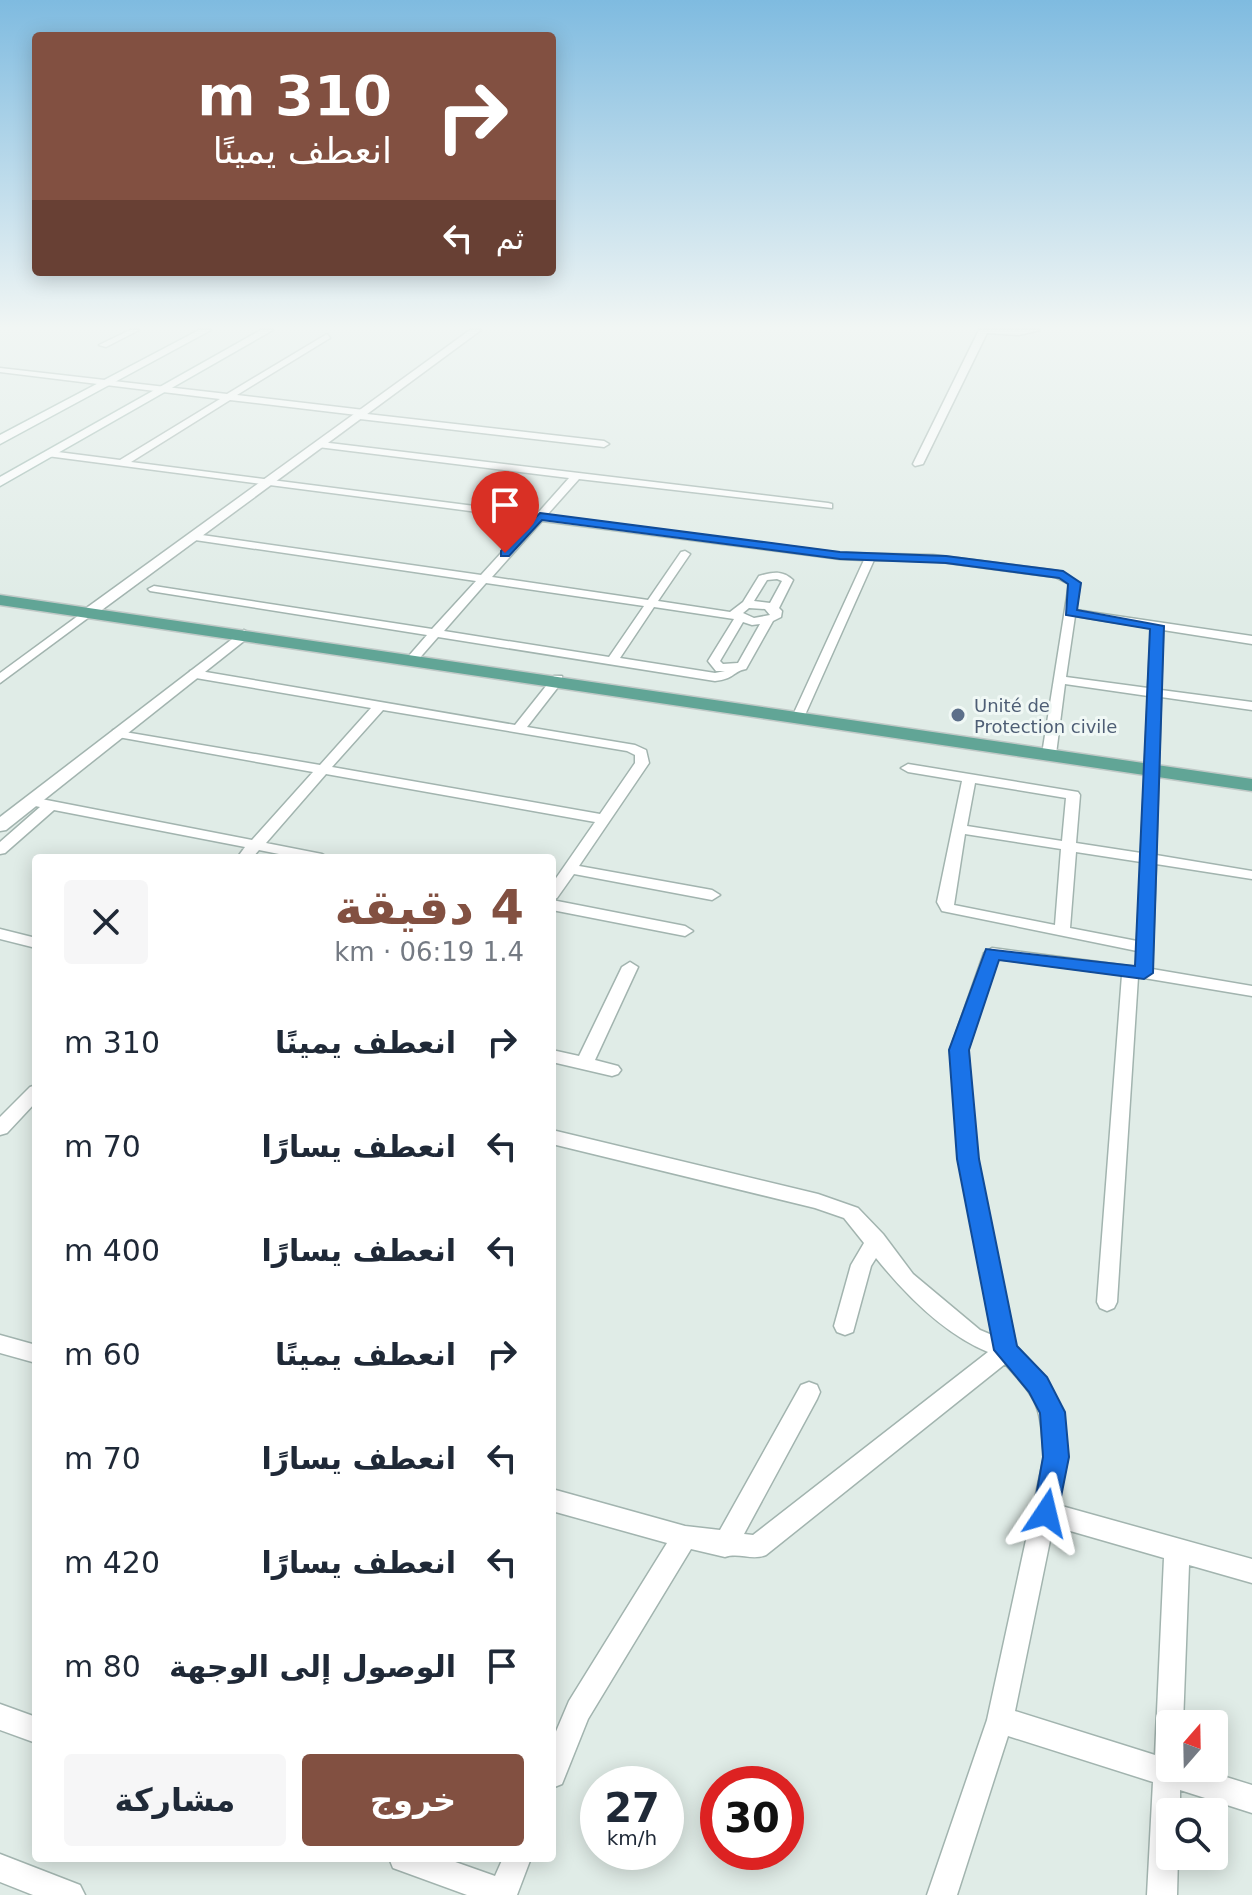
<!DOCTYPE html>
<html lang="ar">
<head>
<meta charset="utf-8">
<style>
	body { margin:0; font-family:"DejaVu Sans",Cairo,sans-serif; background:#f6f6f7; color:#1f2937; direction:rtl; height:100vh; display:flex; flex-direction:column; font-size:30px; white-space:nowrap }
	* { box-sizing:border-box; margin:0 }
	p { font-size:26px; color:#747a83 }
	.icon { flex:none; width:44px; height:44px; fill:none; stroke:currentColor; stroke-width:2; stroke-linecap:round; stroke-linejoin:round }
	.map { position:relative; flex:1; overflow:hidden; direction:ltr }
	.details { position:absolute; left:32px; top:854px; width:524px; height:1008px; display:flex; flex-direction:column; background:#fff; border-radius:8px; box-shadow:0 4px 20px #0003; direction:rtl }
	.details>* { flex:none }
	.guide { position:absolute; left:32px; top:32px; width:524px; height:244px; border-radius:8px; box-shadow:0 4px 20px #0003; direction:rtl; background:#825041; color:#fff; overflow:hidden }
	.needle { width:52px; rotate:20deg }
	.buttons { position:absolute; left:1156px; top:1710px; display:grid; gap:16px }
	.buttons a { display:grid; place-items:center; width:72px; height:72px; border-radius:8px; background:#fff; box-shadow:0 4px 20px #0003; font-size:40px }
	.speed { position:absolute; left:580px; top:1766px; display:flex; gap:16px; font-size:40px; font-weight:700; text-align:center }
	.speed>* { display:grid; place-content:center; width:104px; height:104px; border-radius:50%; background:#fff; box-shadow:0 4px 20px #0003; line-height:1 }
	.speed small { font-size:20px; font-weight:400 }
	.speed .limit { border:12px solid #d22; background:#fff; color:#111 }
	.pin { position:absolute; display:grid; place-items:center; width:68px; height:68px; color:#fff; margin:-82px -34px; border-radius:50% 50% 50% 0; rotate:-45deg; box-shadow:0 0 8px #0007 }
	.pin .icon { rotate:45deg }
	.me { position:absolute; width:88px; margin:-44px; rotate:10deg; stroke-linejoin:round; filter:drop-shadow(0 0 6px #0008) }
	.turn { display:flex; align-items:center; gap:28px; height:168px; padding:0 32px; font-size:36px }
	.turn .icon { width:104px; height:104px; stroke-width:2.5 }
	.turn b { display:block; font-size:56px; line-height:68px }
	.then { display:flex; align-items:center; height:76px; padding:0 32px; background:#0003; gap:16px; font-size:30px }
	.round { display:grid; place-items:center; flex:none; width:84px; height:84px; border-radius:8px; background:#f6f6f7 }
	.head { display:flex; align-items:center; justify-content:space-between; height:136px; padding:0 32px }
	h1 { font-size:48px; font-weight:800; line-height:60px; color:#825041 }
	.button { display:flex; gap:16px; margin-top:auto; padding:16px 32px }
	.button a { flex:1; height:92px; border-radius:8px; background:#825041; color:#fff; font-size:32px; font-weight:800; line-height:92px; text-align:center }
	.button a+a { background:#f6f6f7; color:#1f2937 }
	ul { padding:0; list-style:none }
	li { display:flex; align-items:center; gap:24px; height:104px; padding:0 32px }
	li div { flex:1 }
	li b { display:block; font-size:30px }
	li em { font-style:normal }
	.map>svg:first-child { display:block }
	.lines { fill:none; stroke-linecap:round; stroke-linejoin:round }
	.minor-casing { stroke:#a2b4af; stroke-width:3 }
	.tertiary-casing { stroke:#a2b4af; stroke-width:3 }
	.secondary-casing { stroke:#9db8b0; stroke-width:3 }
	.primary-casing { stroke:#c0c9c7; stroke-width:3 }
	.minor { fill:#fff; fill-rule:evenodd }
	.tertiary { fill:#fff; fill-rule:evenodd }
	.secondary { fill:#fff; fill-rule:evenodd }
	.primary { fill:#61a596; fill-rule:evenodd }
	.route { fill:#1a73e8; stroke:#114b97; stroke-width:2 }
	.service-dot { fill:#5c6f8a; stroke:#f0f8f5; stroke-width:3 }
	.labels { text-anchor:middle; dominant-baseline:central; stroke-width:6; stroke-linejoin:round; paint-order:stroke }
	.far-service-label { font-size:18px; fill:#4e5e75; stroke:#f0f8f5; text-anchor:start }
</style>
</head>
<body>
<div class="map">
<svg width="1252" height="1895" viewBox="0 0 1252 1895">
	<rect width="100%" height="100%" fill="#e0ece7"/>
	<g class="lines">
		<defs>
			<g id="minor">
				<polygon points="130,330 139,330 106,347 99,345"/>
				<polygon points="979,330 1040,330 1019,335 987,333 923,464 915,466 913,464"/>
				<path d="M327 334 330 338 237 395 364 410 367 414 604 441 609 444 604 447 360 419 357 415 230 400 131 462 537 514 569 478 318 447V443L321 442 828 503 832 504V508L579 479 547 515 840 553 933 555 1058 571 1080 583 1076 610 1252 636V644L1163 630 1161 690 1252 702V710L1161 697 1156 855 1252 871V879L1156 864 1152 969 1252 986V996L1138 977 1117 1302 1114 1308 1107 1311 1100 1308 1097 1302 1122 975 998 959 968 1050 977 1159 1016 1346 1046 1378 1063 1412 1068 1457 1058 1505 1252 1559V1583L1189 1565 1183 1724H1170V1768H1197L1252 1785V1813L1180 1790V1812H1170V1856H1178L1177 1895H1147L1153 1782 1008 1736 957 1895H927L987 1720 1044 1457C1040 1406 1040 1402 1005 1364L766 1555C752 1561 739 1552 725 1557L691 1549 588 1719 562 1784 552 1788V1741L569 1701 667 1543 552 1511V1489L685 1526 720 1530 801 1385 809 1382 817 1385 820 1392 817 1399 744 1534 753 1535 988 1352C944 1334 906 1295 876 1258L871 1266 853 1332 845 1335 837 1332 834 1326 851 1265 864 1243 844 1218 815 1208 552 1144V1130L818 1194 858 1208 883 1234 913 1274 980 1330 992 1335 959 1159 950 1050 984 953 992 948 1136 967 1137 951 942 911 937 902 962 781 908 772 901 768 908 764 1078 792 1080 795 1076 843 1141 853 1148 696 1065 684 1056 754 1049 758 1044 757 1042 754 1069 584 1055 577 933 561 874 560 805 715 799 719 793 715 864 560 840 559 542 521 492 577 648 600 681 552 685 551 690 554 658 601 730 612 743 602 759 576C773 572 782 570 793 580L779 608 782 611 781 617 773 621 746 669C733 671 735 679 715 681L438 637 417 661 413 662 407 658 427 635 150 591 148 589 154 586 432 629 476 581 195 540 190 537 195 534 481 575 532 519 47 456 45 454 50 451 120 460 220 399 0 372V368L227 394ZM777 579 782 581 770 603 754 601 767 580ZM486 583 644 606 609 657 444 631ZM654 607 734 619 708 661 716 671H725L715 673 620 658ZM749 608 765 609 770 615 754 618 743 613ZM1075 616 1151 628 1148 688 1066 677ZM743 622 752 625 760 624 738 663 723 664 720 661ZM975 783 1066 798 1062 841 967 826ZM965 834 1061 849 1055 925 954 905ZM1076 852 1141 862 1137 941 1070 928ZM1053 1526 1164 1558 1155 1755 1015 1711Z"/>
				<polygon points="86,610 96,612 0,683 0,673"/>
				<path d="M194 670 515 725 554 676H562V682L527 727 635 745 646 750 649 763 579 866 712 890 720 895 712 900 574 874 557 898 552 900V884L595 822 326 774 266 843 322 854 329 858H299L259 850 252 858H237L245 847 54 810 5 853 0 854V842L40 807 26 804 24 801 26 798 31 797 252 840 313 772 118 737 113 736V730L320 765 371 708 190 677V671ZM383 710 627 751 635 755V763L600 814 332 767Z"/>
				<polygon points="552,900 685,926 693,931 685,936 552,910"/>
				<polygon points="0,929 36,938 36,948 0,939"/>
				<polygon points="630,962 638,967 595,1060 618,1066 621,1070 618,1074 612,1076 552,1062 552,1050 579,1056 622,967"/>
				<polygon points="36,1085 36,1102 7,1133 0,1135 0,1117 30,1087"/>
				<polygon points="0,1335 36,1345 36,1363 0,1353"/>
				<polygon points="0,1704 36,1717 36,1743 0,1730"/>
				<polygon points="0,1854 80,1885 85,1895 33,1895 0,1882"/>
				<polygon points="389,1858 444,1858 495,1876 503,1858 531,1858 517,1895 467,1895 393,1868"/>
			</g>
			<g id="tertiary">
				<polygon points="470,330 481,330 95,615 85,615 85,609"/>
				<polygon points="244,630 251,634 249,637 6,830 0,831 0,817"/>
			</g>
			<g id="secondary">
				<polygon points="199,330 211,330 0,444 0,435"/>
				<polygon points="261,330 273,330 0,486 0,477"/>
			</g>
			<polygon id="primary" points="0,595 1252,779 1252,791 0,605"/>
		</defs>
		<use href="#minor" class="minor-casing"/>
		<use href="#tertiary" class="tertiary-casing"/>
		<use href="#secondary" class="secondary-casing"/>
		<use href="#primary" class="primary-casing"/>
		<use href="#minor" class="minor"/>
		<use href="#tertiary" class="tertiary"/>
		<use href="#secondary" class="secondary"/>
		<use href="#primary" class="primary"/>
	</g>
	<linearGradient id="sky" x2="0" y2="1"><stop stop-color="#7fbbe0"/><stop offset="0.55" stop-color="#f1f6f4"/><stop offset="1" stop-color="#f1f6f4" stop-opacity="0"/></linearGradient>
	<rect width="1252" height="595" fill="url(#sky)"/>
	<polygon class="route" points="540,513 840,552 946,556 1063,571 1081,583 1077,610 1164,626 1153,973 1144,979 999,960 969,1050 979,1159 1017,1346 1047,1377 1065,1412 1069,1457 1056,1522 1046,1525 1037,1522 1033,1513 1043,1457 1040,1413 1029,1392 994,1350 957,1159 949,1050 986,949 1135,966 1150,629 1066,615 1068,584 1059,578 946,563 840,559 542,520 509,556 501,556 501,551"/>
	<circle class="service-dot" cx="958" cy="715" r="8"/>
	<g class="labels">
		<g class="far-service-label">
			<text x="974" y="705">Unité de<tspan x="974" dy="21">Protection civile</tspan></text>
		</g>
	</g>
</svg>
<div class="buttons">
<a><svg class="needle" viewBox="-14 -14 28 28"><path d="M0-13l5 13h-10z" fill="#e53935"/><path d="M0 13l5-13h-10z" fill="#747a83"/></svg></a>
<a><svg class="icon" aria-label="search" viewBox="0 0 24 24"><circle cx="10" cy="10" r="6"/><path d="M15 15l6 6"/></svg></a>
</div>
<div class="speed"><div>27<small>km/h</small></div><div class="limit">30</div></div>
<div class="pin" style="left:505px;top:553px;background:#d93025"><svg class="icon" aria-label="arrive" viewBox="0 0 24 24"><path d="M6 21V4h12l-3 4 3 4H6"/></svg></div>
<svg class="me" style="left:1046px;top:1513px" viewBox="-20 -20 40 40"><path d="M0-17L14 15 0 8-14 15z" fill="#1a73e8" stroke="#fff" stroke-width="4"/></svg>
<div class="guide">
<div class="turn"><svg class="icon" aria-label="right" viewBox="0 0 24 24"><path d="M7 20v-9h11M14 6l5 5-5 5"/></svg><div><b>310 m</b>انعطف يمينًا</div></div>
<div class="then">ثم<svg class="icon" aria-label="left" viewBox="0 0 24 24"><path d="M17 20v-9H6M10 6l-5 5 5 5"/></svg></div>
</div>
<section class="details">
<div class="head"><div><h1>4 دقيقة</h1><p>1.4 km · 06:19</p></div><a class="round"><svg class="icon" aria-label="close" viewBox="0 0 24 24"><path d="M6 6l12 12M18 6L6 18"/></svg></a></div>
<ul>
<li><svg class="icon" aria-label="right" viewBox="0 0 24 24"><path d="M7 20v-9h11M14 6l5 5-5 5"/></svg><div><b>انعطف يمينًا</b></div><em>310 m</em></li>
<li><svg class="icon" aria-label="left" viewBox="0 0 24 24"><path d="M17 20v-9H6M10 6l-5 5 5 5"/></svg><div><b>انعطف يسارًا</b></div><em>70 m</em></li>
<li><svg class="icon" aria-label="left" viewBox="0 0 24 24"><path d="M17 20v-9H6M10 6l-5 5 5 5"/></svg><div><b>انعطف يسارًا</b></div><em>400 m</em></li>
<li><svg class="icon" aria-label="right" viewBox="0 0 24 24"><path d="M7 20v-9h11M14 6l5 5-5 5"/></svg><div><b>انعطف يمينًا</b></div><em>60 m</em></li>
<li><svg class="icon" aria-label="left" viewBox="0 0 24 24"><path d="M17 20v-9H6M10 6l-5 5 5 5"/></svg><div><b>انعطف يسارًا</b></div><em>70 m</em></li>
<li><svg class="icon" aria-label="left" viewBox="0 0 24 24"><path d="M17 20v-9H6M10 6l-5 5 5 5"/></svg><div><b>انعطف يسارًا</b></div><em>420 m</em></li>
<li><svg class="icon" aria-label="arrive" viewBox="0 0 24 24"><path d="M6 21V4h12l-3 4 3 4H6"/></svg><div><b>الوصول إلى الوجهة</b></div><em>80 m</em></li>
</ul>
<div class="button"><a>خروج</a><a>مشاركة</a></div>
</section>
</div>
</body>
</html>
